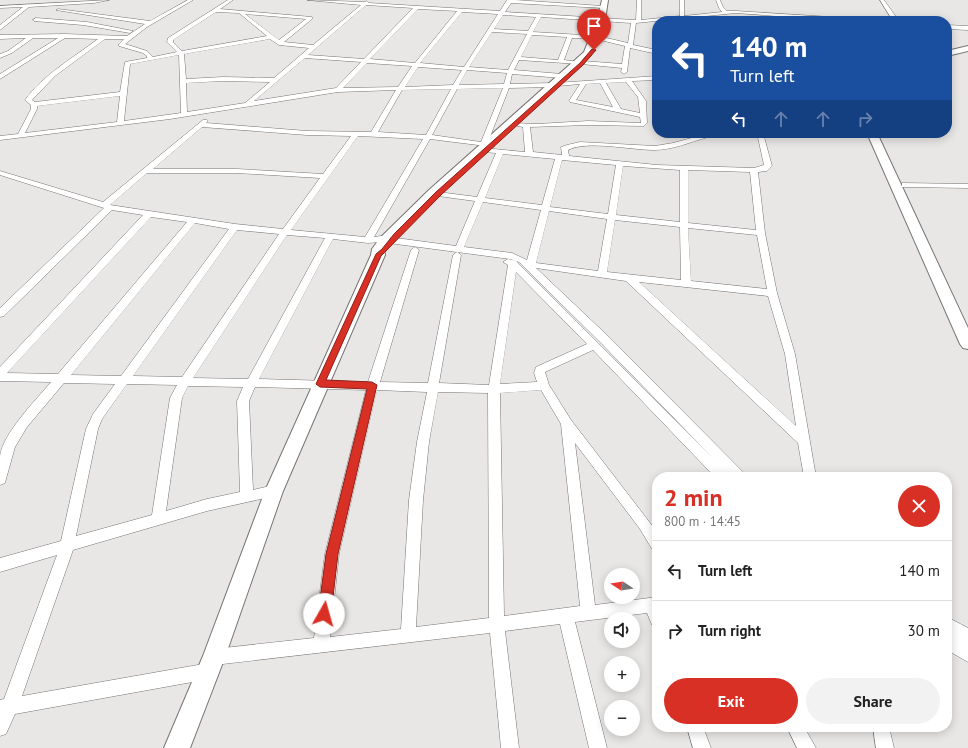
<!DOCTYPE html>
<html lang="en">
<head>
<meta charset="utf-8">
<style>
	body { margin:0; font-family:"PT Sans",sans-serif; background:#f2f2f2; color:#222; height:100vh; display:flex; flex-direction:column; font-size:15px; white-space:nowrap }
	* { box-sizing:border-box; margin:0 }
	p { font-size:13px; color:#767676 }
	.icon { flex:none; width:22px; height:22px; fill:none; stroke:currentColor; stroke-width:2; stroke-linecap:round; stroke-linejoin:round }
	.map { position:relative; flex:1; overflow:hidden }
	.sheet { position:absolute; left:652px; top:472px; width:300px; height:260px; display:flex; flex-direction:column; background:#fff; border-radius:16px; box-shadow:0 2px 10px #0003 }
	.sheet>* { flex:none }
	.banner { position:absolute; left:652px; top:16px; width:300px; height:122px; border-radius:16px; box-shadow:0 2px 10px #0003; background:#1a4fa0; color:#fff; overflow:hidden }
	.needle { width:26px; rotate:282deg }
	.controls { position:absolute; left:604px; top:568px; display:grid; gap:8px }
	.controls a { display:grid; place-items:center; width:36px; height:36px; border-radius:50%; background:#fff; box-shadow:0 2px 10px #0003; font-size:20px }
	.pin { position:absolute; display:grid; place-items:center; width:34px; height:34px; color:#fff; margin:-41px -17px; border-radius:50% 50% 50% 0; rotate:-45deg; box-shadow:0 0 4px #0007 }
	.pin .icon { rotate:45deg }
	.me { position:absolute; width:44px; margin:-22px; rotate:7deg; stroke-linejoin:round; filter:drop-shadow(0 0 3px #0008) }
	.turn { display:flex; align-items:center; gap:14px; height:84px; padding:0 12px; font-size:18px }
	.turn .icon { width:52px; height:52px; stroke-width:2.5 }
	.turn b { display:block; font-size:28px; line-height:34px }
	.lanes { display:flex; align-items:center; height:38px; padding:0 12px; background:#0003; justify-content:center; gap:20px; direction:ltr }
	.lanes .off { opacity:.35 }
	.round { display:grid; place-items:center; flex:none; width:42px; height:42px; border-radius:21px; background:#f2f2f2 }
	.overview { display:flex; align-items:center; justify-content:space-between; height:68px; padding:0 12px }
	h1 { font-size:24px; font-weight:600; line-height:30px; color:#d93025 }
	.primary-button { display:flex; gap:8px; margin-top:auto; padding:8px 12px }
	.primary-button a { flex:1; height:46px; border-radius:24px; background:#d93025; color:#fff; font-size:16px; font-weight:600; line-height:46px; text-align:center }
	.primary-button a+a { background:#f2f2f2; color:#222 }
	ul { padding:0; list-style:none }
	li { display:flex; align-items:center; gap:12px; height:60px; padding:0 12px; border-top:1px solid #e0e0e0 }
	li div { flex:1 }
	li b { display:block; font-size:15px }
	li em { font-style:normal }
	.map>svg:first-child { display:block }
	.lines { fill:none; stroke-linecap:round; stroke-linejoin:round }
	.street-casing { stroke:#777473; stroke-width:1 }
	.secondary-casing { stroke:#777473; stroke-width:2 }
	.street { fill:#fff; fill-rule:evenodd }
	.secondary { fill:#fff; fill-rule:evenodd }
	.route { fill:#d93025; stroke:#8d1f18 }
</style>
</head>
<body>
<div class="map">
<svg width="968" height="748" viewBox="0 0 968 748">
	<rect width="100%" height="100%" fill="#e9e7e5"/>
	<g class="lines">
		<defs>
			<g id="street">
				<polygon points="109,0 94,3 29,7 0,30 0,25 23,7 0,8 0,6"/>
				<path d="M188 0H193L147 27 125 44 147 51 153 57 177 52 167 42 168 38 228 0H233L220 9 312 17V19L284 42 313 45 361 5 307 0 364 2 367 1 369 3 500 11 507 0H515L603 6 605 7 603 8 511 3 505 12 634 20H636L637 0H641V20L680 16V0H684V16L722 12 719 8 716 0H720L723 7 727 11H736L863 19 866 21H842L736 13 636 23 633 45 657 50V54L630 48 627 72 624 74 621 72 622 68 581 64V62L583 61 622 64 625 46 596 39 572 38 564 60 579 62V64L519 60 514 70 562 74 565 76 562 78 512 74 510 84 552 83 555 85 552 87 509 88 488 142 494 143V147L430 139 374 237 381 236 456 246 475 201 438 196 434 194 438 192 477 197 496 153 483 152V148L525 152 523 127 513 125V123L537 124 588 121 641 123 640 117 570 102 569 101 580 84 558 86 556 85V83L657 76V80L632 81 646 101 647 123 644 126 588 125 530 127 533 152 562 155 561 147 567 145 580 142 655 146 673 143 706 134 709 136 708 137C691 142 672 150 654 150 631 150 587 140 568 150L569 156 657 165 754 168 764 165 757 133H763L772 166 767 171 758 172 765 233 777 293 795 354 816 477H804L798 443 626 281 536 268 609 337 744 473 745 477H731L728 474 729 477H715L593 350 545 372 549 385 571 420 657 532V550L652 549 640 529 575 443 595 605 657 597V628L652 625 647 613 575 622 607 748H589L560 624 505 631 519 748H501L490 633 214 665 208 663 206 657 208 651 214 649 314 638 325 554 366 390 255 387 249 401 253 490 274 485 279 487 280 491 279 495 207 511 73 550 22 696 209 663 215 665 217 671 215 677 209 679 15 714 6 734 0 736V700L4 699 57 555 0 572V558L61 541 86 429 93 414 115 384 64 383 27 427 15 447 6 479 5 483 0 485C0 475 0 465 0 456 3 433 36 400 51 382L0 381V367L143 215 112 210 4 316 0 317V308L104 208 0 175V171L103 202 203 120H207L208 121 206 123 307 131 371 132 396 90 338 92 170 119 0 140V136L18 134 31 109V105L25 100C44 74 73 58 98 39L65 38 0 79V74L58 38H33L12 53 0 58V54L8 51 26 38 0 39V35L64 34 127 36 145 24 56 10 58 9 150 21ZM366 5 413 8 364 59 308 55ZM418 9 457 11 415 63 370 59ZM216 12 239 13 267 36 182 51 173 42V40ZM462 12 498 14 464 67 420 63ZM245 14 306 19 279 40ZM503 15 536 17 528 31 494 29ZM541 17 631 23 628 43 598 36 533 32ZM492 32 527 34 508 70 469 67ZM532 35 567 37 558 60 521 57ZM105 39H124L119 44V46L143 53 147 56V58L125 62 120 92 35 102 32 100 55 76ZM270 39 279 45 309 48 274 78 223 77 186 79 184 54ZM179 55 181 113 124 121 130 64ZM305 58 361 62 336 88 254 101ZM367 63 412 66 398 87 343 88ZM418 67 462 70 453 85 405 87ZM467 70 507 73 504 84 459 85ZM223 81 270 82 245 103 187 112 186 83ZM626 82 638 97 640 113 621 109 606 83ZM600 83 613 107 576 100 586 84ZM503 88 481 142 432 135 457 89ZM451 89 426 135 378 132 402 90ZM120 96 117 122 25 133 37 109V106ZM202 127 307 135 351 136 323 174 237 169H153ZM358 136 423 139 365 237 291 230ZM503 154 555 159 542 205 485 198ZM562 160 616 165 608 214 550 207ZM623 166 680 170V222L616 215ZM688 170 750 172 756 230 688 223ZM147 173H237L320 178 283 229 235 224 110 205ZM483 202 541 210 527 260 512 253 464 247ZM549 211 607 219 598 271 536 263ZM151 217 187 222 58 374 7 373ZM615 220 680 227 681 280 607 272ZM195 223 229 229 121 376 71 375ZM688 228 757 235 767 289 691 281ZM237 230 279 234 182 377 133 376ZM287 235 325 238 248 379 193 378ZM333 239 368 243 381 242 510 259 519 262 601 343 713 458 516 261 508 259 503 262 508 265 489 385 439 383 461 255 457 252 453 255 428 383 380 382 419 250 415 247 411 250 368 382 259 379ZM516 272 587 344 536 367 534 373 537 382 500 384ZM639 282 768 296 785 354 796 426ZM127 384 177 385 170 398 152 515 76 536 98 429 102 419ZM188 386 243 387 237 401 240 492 207 499 166 511 182 398ZM377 390 427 392 417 442 409 500 401 629 330 637 339 554ZM541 390 561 424 580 606 504 616 500 393ZM438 392 488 393 489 618 416 627 423 500 429 442Z"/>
				<polygon points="880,0 884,0 899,21 893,21"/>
				<polygon points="36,18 87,22 133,31 130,33 83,25 34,21 33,20"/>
				<polygon points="947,25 968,26 968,30 947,29"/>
				<polygon points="902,183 968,184 968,188 905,187 902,187"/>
				<polygon points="947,617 968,628 968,645 966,644 968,645 968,662 947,650"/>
				<polygon points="687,727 703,727 711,748 693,748"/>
				<polygon points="787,727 804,727 816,748 797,748"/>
				<polygon points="873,727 889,727 894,748 876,748"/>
			</g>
			<g id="secondary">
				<polygon points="602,0 608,0 605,20 591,55 437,194 384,249 385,255 283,491 225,657 190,748 164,748 203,656 265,491 371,255 372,249 381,237 429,190 584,52 597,20"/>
				<polygon points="968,46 968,51 947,56 947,51"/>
				<polygon points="867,133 877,133 968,328 968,349 963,348 960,344"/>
			</g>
		</defs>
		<use href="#street" class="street-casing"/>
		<use href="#secondary" class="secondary-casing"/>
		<use href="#street" class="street"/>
		<use href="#secondary" class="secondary"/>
	</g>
	<polygon class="route" points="592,49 596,50 583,65 441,195 381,256 326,380 372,382 377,385 338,554 331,614 329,619 324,621 320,619 318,614 326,554 367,389 320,387 316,384 376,254 382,249 394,234 436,192 580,63"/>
</svg>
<div class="controls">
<a><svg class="needle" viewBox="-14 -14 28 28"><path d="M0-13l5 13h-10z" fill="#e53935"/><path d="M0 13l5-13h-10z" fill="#767676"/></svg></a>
<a><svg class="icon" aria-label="sound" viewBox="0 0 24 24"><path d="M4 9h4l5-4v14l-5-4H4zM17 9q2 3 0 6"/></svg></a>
<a>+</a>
<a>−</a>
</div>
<div class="pin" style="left:594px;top:50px;background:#d93025"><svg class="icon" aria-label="arrive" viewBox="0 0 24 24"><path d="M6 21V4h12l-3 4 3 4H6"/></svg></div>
<svg class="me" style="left:324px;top:614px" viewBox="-20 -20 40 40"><circle r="19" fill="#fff"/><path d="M0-13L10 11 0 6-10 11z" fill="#d93025"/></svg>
<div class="banner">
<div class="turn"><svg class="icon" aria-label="left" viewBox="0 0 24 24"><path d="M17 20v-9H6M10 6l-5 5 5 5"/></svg><div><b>140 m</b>Turn left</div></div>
<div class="lanes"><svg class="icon" aria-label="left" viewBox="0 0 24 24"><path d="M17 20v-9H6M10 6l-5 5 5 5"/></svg><svg class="icon off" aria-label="ahead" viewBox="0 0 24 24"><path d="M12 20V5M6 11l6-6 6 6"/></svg><svg class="icon off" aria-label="ahead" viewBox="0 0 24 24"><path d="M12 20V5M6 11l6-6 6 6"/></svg><svg class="icon off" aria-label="right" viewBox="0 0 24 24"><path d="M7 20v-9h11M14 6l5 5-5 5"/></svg></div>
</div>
<section class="sheet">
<div class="overview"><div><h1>2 min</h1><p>800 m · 14:45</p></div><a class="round" style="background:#d93025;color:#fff"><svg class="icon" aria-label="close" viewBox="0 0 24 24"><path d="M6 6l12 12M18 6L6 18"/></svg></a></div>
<ul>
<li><svg class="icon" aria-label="left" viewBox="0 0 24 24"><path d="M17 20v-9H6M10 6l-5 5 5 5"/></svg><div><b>Turn left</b></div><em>140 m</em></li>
<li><svg class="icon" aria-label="right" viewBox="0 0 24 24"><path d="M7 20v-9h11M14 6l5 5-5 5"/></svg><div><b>Turn right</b></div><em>30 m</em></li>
</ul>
<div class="primary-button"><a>Exit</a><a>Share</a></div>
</section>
</div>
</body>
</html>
